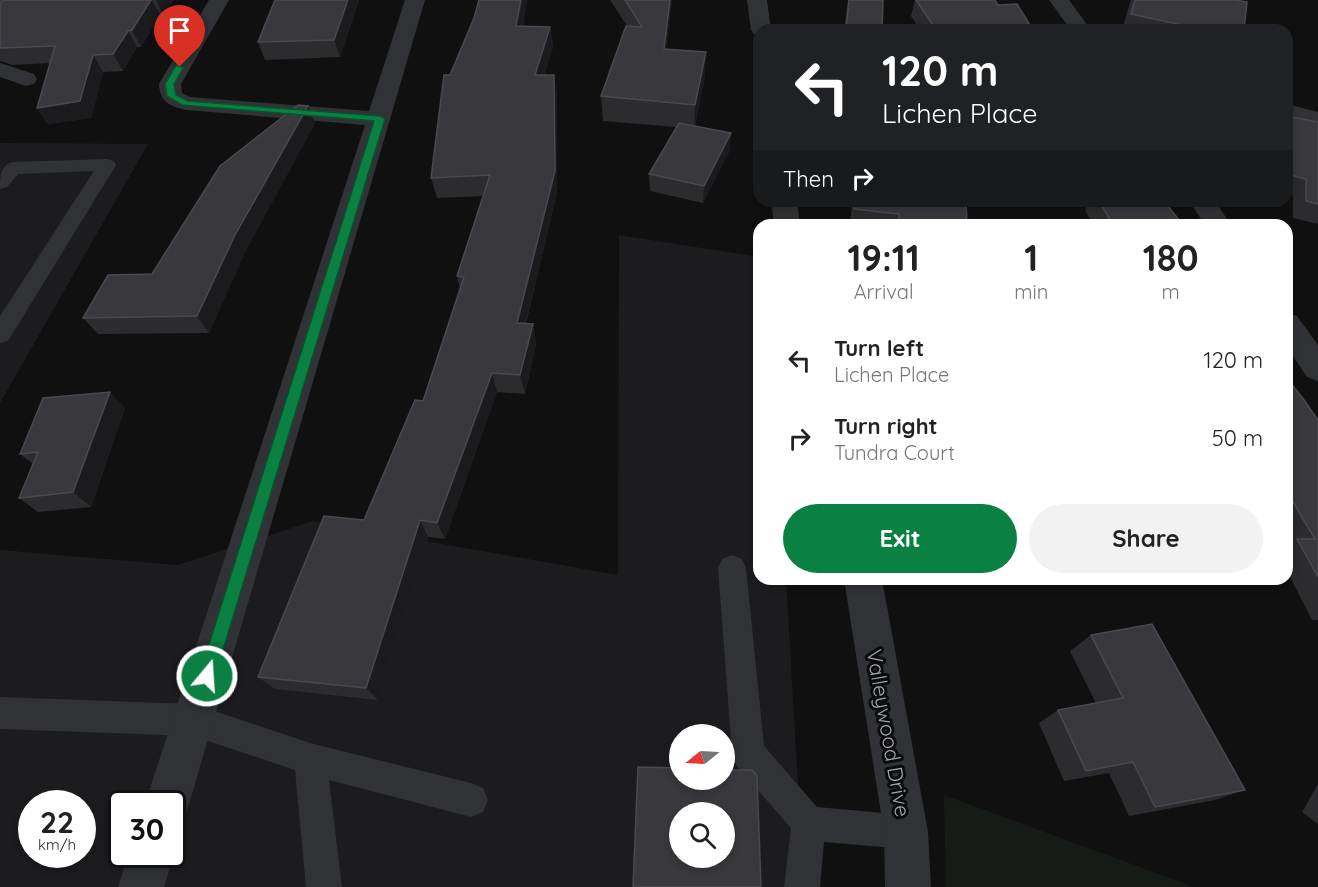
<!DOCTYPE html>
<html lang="en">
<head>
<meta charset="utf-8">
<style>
	body { margin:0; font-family:Quicksand,sans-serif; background:#f2f2f2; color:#222; height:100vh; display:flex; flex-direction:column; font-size:22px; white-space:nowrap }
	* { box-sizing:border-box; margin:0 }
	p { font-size:20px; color:#767676 }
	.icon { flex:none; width:33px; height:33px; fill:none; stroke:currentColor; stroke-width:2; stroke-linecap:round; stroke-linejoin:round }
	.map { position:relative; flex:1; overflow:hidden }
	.panel { position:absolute; left:753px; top:219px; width:540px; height:366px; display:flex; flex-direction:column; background:#fff; border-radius:18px; box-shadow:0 3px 9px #0003 }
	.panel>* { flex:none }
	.guide { position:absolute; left:753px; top:24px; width:540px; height:183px; border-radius:18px; box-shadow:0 3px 9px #0003; background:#202124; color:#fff; overflow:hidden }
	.needle { width:39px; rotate:252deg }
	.tools { position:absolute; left:669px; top:724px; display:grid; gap:12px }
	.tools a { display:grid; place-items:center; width:66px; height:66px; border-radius:50%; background:#fff; box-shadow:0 3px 9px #0003; font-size:30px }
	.speed { position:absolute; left:18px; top:790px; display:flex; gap:12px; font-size:30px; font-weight:700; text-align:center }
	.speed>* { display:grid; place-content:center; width:78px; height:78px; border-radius:50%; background:#fff; box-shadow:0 3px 9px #0003; line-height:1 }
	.speed small { font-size:15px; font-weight:400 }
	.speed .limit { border:3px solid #111; border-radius:9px; background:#fff; color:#111 }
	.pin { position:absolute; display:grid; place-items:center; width:51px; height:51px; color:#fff; margin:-62px -26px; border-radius:50% 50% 50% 0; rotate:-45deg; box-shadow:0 0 6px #0007 }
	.pin .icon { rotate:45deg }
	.me { position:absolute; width:66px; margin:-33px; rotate:18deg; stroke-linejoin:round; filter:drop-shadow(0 0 4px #0008) }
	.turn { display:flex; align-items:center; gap:21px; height:126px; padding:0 30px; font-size:27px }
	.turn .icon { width:78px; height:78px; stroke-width:2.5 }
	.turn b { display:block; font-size:42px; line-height:51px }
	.then { display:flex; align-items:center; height:57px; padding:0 30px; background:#0003; gap:12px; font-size:22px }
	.eta { display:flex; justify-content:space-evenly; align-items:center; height:102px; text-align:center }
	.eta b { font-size:36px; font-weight:800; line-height:42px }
	.action { display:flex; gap:12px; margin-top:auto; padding:12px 30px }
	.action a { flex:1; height:69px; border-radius:36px; background:#0b8043; color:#fff; font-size:24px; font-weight:800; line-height:69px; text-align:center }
	.action a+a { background:#f2f2f2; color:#222 }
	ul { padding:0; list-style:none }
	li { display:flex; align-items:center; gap:18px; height:78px; padding:0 30px }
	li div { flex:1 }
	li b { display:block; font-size:22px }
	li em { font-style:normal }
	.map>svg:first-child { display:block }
	.built { fill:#1c1c1e; fill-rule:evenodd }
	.green { fill:#171b18 }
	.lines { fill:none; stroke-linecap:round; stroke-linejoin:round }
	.lane { fill:#313236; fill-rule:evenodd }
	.street { fill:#313236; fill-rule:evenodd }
	.wall { fill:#2c2c2f }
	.shaded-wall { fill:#1b1b1d }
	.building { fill:#39393d; stroke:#494a4f; stroke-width:1.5; fill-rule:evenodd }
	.route { fill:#0b8043; stroke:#07532c; stroke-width:1.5 }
	.labels { text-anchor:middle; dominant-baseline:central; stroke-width:6; stroke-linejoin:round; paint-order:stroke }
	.near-street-label { font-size:21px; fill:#a2a6b1; stroke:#0b0b0c }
</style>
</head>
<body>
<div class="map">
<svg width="1318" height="887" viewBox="0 0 1318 887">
	<rect width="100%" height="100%" fill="#101011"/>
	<g class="built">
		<polygon points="0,143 148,144 0,403"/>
		<path d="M619 235 759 257V579H786L804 887H0V550L178 565 313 521 618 575ZM680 735H724V780H680ZM32 804H82V855H32ZM122 804H172V855H122ZM680 813H724V858H680Z"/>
	</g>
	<polygon class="green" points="944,795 1194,887 946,887"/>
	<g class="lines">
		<g class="lane">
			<path d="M107 159 114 161 116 165 8 341 0 343V316L94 171 18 174 7 187 0 189C0 177 0 166 12 162Z"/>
			<polygon points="732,555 742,559 746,568 764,746 817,807 906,815 918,820 923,832 918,844 906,849 824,842 820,887 784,887 791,828 736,765 732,753 718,568 722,559"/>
			<polygon points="0,697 193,704 310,743 471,783 483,788 488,800 483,812 471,817 329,780 342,887 306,887 295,770 193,736 0,729"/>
		</g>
		<g class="street">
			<path d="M209 0H229L181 84 182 93 190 97 369 111 405 0H425L189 804 183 820 172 824V804H145L365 125 186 110C169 106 160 102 159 84Z"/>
			<polygon points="747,0 767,0 771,30 759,30 759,36 754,34 751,30"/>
			<polygon points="1049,0 1069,0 1091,30 1071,30"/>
			<polygon points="0,63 34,74 37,79 34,84 26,86 0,77"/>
			<polygon points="1287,104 1318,112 1318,126 1287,118"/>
			<polygon points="771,201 797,201 800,225 774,225"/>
			<polygon points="1189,201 1215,201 1231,225 1205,225"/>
			<polygon points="1287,313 1297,316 1318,345 1318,381 1307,377 1287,347"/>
			<polygon points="844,579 882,579 928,832 931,887 885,887 884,832"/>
			<polygon points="172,852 174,855 164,887 118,887 128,855 172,855"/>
		</g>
	</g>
	<g class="wall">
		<polygon points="2,0 174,0 163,15 160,15 141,47 137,47 123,71 103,72 91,118 48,124 37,108 50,63 12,65 1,61 0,62 0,2"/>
		<polygon points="359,0 340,57 265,60 258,42"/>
		<polygon points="479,0 527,0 523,26 550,27 553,47 544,75 554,75 557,95 557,192 526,324 533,324 536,344 525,394 497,392 445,539 428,537 378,700 275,689 258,677 364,520 423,401 460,288 457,276 483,196 437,198 431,178 450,75 474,18"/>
		<polygon points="610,0 672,0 666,49 705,76 695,126 730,150 703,203 650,191 649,174 676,127 603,121 601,96 627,26"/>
		<polygon points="848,0 883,0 882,30 844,30"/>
		<polygon points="915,0 995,0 998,5 1033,30 920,30 911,16"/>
		<polygon points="1131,0 1235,0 1244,30 1122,30"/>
		<polygon points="1287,116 1318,122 1318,224 1293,218 1293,195 1287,194"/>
		<polygon points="315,123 245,252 209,333 98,334 83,318 152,274"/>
		<polygon points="852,201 966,201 967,225 850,225"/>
		<polygon points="1089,201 1164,201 1183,225 1093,225 1085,210"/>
		<polygon points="1287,378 1318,420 1318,620 1312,620 1287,571 1287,546 1289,544 1287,540"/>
		<polygon points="125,408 91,507 38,512 19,498 33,464 20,454"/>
		<polygon points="1091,635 1245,790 1215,800 1129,816 1109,773 1064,781 1039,723 1058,710 1096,703 1070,651"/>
		<polygon points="1318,784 1318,824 1302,812"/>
	</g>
	<g class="shaded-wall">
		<polygon points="151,0 152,0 160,15 141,47 132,30"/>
		<polygon points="156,0 174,0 163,15"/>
		<polygon points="348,0 359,0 340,57 334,40"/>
		<polygon points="521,0 527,0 519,46 516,26"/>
		<polygon points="670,0 672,0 672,3 664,73 664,49"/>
		<polygon points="550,27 553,47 538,95 535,75"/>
		<polygon points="128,31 137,47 123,71 113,54"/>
		<polygon points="706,52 705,76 694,129 695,105"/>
		<polygon points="93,55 103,72 91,118 48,124 37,108"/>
		<polygon points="554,75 557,95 557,192 521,343 517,323"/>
		<polygon points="308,106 315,123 245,252 209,333 197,316 235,235"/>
		<polygon points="731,133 730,150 703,203 704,186"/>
		<polygon points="533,324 536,344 525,394 520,375"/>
		<polygon points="492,373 497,392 445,539 437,523"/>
		<polygon points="110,392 125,408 91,507 73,492"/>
		<polygon points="420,520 428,537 378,700 366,688"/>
	</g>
	<g class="building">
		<polygon points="2,0 151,0 132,30 128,31 113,54 93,55 80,101 37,108 55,46 0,48 0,2"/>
		<polygon points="275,0 348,0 334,40 258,42"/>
		<polygon points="479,0 521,0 516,26 550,27 535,75 554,75 555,171 517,323 533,324 520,375 492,373 437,523 420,520 366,688 258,677 324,516 364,520 415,400 423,401 464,277 457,276 490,175 431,178 444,75 450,75 474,18"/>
		<polygon points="625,0 670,0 664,49 706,52 695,105 601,96 626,26 642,27"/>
		<polygon points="849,0 883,0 882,30 846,30"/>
		<polygon points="916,0 995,0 998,5 1017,4 1033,30 936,30"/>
		<polygon points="1135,0 1235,0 1247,2 1244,30 1181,30 1182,25 1131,14"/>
		<polygon points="298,105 308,106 235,235 197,316 83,318 108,275 152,274 220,166"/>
		<polygon points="1287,116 1318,122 1318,204 1306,201 1306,179 1287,174"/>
		<polygon points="679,123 731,133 704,186 649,174"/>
		<polygon points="855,201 966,201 967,225 899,225 899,214 854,209"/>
		<polygon points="1099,201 1164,201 1183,225 1113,225"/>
		<polygon points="1287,378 1304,400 1318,420 1318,577 1297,539 1315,539 1287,492"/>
		<polygon points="110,392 73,492 19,498 38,452 20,454 43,398"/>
		<polygon points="1152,624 1245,790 1155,807 1133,762 1086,771 1058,710 1123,698 1091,635"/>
		<path d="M638 767 680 768V780H724V770H752L757 776 761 887H633ZM680 813H724V858H680Z"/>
	</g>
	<polygon class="route" points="176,65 184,67 174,84 176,95 188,101 380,116 385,119 215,676 213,682 207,684 201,682 199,676 374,121 182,105 167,96 165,84"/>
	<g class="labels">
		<g class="near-street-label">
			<text transform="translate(889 733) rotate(80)">Valleywood Drive</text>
		</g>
	</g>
</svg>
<div class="tools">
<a><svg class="needle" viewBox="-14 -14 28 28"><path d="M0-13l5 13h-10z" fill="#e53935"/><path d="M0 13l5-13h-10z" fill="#767676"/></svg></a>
<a><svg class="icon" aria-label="search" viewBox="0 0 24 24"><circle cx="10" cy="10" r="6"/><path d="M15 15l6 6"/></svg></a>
</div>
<div class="speed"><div>22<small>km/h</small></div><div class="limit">30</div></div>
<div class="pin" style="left:180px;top:67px;background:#d93025"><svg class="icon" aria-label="arrive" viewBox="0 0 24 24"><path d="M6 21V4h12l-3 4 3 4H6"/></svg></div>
<svg class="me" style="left:207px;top:676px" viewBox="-20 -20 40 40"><circle r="17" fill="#0b8043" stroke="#fff" stroke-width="3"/><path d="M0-11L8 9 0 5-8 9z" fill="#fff"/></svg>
<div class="guide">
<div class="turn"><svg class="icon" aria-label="left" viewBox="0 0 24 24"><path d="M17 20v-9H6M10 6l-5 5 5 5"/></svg><div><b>120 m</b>Lichen Place</div></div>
<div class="then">Then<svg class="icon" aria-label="right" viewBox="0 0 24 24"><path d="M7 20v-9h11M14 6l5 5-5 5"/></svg></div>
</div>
<section class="panel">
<div class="eta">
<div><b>19:11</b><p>Arrival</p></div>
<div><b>1</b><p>min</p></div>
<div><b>180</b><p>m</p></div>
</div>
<ul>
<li><svg class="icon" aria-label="left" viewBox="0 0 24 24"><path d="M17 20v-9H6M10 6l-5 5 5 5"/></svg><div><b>Turn left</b><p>Lichen Place</p></div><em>120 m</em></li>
<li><svg class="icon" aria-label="right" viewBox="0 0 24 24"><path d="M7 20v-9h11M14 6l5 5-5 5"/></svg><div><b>Turn right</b><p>Tundra Court</p></div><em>50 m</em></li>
</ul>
<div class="action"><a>Exit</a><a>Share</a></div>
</section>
</div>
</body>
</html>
